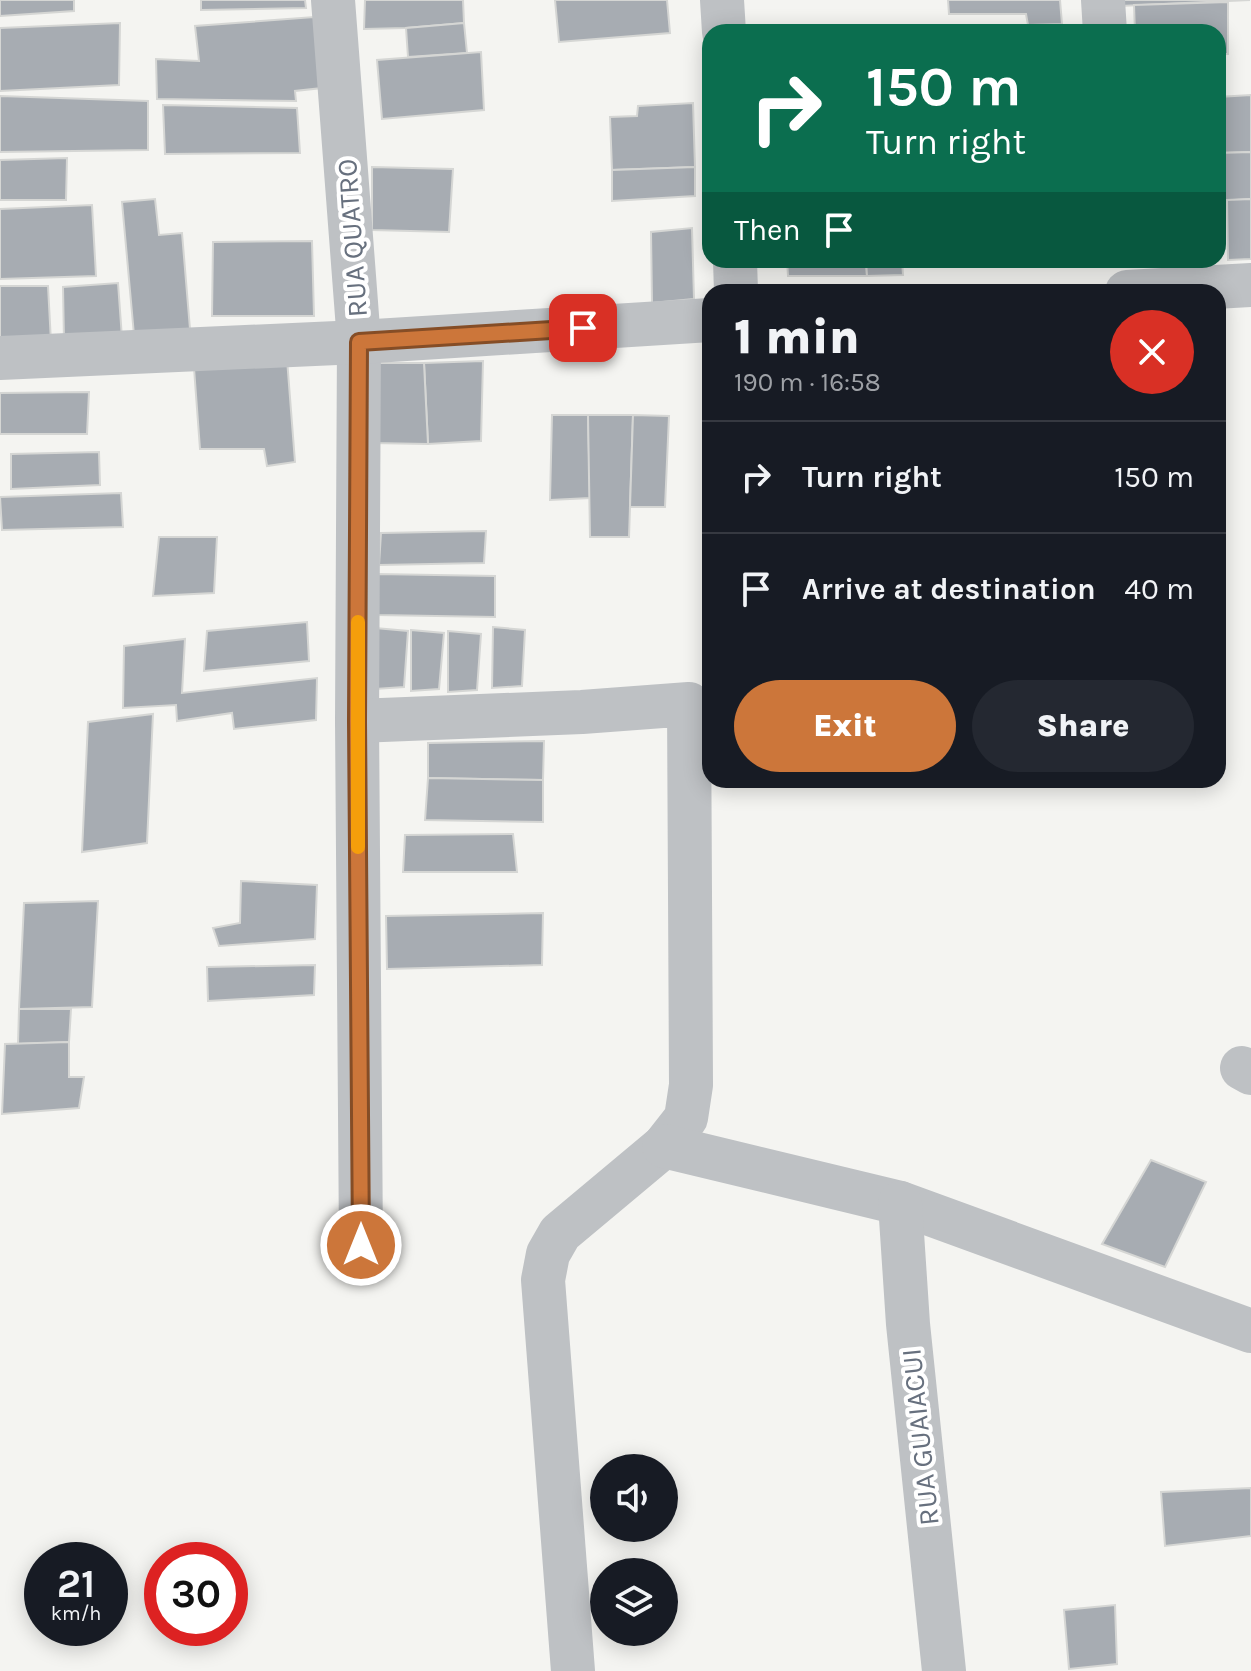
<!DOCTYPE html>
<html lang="en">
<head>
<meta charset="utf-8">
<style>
	body { margin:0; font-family:Karla,sans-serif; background:#242831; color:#f1f3f6; height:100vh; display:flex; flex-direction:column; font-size:30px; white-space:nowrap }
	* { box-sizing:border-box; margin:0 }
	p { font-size:26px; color:#9ea1a6 }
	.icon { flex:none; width:44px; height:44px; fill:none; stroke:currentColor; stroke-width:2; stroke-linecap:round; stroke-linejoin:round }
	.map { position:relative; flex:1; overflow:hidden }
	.details { position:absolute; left:702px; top:284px; width:524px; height:504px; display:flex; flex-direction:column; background:#171b24; border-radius:24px; box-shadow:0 4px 20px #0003 }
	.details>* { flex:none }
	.banner { position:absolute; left:702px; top:24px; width:524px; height:244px; border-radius:24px; box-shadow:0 4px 20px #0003; background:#0b6e4f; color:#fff; overflow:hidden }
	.controls { position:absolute; left:590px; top:1454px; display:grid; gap:16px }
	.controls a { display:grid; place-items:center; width:88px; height:88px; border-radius:50%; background:#171b24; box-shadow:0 4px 20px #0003; font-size:40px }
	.speed { position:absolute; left:24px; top:1542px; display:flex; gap:16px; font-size:40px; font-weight:700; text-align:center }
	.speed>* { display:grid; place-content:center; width:104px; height:104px; border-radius:50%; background:#171b24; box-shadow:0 4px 20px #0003; line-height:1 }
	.speed small { font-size:20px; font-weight:400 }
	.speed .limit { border:12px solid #d22; background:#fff; color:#111 }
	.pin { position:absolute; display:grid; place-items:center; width:68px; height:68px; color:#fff; margin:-34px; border-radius:16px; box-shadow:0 4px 12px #0006 }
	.me { position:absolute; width:88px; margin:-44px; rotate:0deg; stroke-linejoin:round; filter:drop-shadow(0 0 6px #0008) }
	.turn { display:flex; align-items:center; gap:28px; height:168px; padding:0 32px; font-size:36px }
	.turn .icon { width:104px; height:104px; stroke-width:2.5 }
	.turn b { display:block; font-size:56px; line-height:68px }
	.then { display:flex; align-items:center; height:76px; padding:0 32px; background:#0003; gap:16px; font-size:30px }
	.round { display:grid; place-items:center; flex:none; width:84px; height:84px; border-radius:42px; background:#242831 }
	.summary { display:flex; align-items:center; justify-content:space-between; height:136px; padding:0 32px }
	h1 { font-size:48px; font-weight:800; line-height:60px }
	.primary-button { display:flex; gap:16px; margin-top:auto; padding:16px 32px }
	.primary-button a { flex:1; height:92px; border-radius:48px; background:#cc763a; color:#fff; font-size:32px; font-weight:800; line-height:92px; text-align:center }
	.primary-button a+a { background:#242831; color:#f1f3f6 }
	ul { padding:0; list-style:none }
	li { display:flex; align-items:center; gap:24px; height:112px; padding:0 32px; border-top:2px solid #363941 }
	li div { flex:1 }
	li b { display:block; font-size:30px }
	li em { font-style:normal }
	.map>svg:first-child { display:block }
	.building { fill:#a7acb2; stroke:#d5d6d4; stroke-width:2 }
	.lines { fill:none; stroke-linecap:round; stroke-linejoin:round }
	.minor { stroke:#bec1c4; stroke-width:44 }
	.route-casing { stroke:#854d26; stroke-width:20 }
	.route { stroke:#cc763a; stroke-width:14 }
	.slow { stroke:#f59e0b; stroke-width:14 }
	.labels { text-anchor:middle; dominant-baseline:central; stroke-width:8; stroke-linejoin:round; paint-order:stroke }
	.street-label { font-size:28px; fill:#67707e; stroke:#fff }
</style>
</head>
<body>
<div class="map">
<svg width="1251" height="1671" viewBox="0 0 1251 1671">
	<rect width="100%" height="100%" fill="#f4f4f1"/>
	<g class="building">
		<polygon points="0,0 74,0 74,11 0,16"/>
		<polygon points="201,0 305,0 306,8 201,10"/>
		<polygon points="365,0 463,0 464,23 406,28 364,29"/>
		<polygon points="555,0 667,0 670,33 559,42"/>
		<polygon points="948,0 1060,0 1062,24 1028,25 1026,14 949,14"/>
		<polygon points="1119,0 1250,0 1120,6"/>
		<polygon points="1228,2 1228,54 1218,54 1218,32 1135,32 1134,5"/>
		<polygon points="314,17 322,88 295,91 296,101 157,99 156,59 199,61 195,26"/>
		<polygon points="120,23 119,85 0,91 0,28"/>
		<polygon points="464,23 467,53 408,57 406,28"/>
		<polygon points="481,52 484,110 382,119 377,60"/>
		<polygon points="1251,95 1251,152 1218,153 1218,97"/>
		<polygon points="0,96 148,101 148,150 0,152"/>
		<polygon points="693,103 695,167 612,170 610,117 637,116 638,106"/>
		<polygon points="163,105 297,108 300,153 165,154"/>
		<polygon points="1251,152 1251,199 1218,201 1218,153"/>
		<polygon points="67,158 66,200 0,200 0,160"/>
		<polygon points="372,167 453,169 449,232 372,230"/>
		<polygon points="695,167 695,196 612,201 612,170"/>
		<polygon points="155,199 159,235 182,233 190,329 134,335 122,202"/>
		<polygon points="1251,199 1251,259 1228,260 1227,200"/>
		<polygon points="92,205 96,276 0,279 0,209"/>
		<polygon points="692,228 694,299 652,303 651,232"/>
		<polygon points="312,241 314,316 212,316 213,242"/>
		<polygon points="787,260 866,260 867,276 788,276"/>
		<polygon points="866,260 902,260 903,275 867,276"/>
		<polygon points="118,283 122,338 64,341 63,287"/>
		<polygon points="0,286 48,286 51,342 0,343"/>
		<polygon points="287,359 295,462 267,466 264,449 200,449 194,368"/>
		<polygon points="483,361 481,441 428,444 424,363"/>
		<polygon points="372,363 424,363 428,444 372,443"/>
		<polygon points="89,392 87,434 0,434 0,393"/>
		<polygon points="552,415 588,415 590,498 550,500"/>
		<polygon points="588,415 633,415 629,537 590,537"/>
		<polygon points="633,415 669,416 665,507 630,507"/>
		<polygon points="99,452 100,485 11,489 11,454"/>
		<polygon points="121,493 123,527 2,530 0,497"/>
		<polygon points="486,531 484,563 379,565 381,533"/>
		<polygon points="159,537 217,537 214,593 153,596"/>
		<polygon points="376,574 495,576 495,617 377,615"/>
		<polygon points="307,622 309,661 204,671 207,631"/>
		<polygon points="493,627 525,630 522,686 492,688"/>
		<polygon points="375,628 408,631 404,687 375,689"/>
		<polygon points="411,630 444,633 439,689 411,691"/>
		<polygon points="448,631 481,634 477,690 448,692"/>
		<polygon points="185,639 182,693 317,678 316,720 234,729 232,713 177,721 176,705 123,708 124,646"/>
		<polygon points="153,714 147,843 82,852 88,722"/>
		<polygon points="544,741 543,780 428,778 428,743"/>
		<polygon points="428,778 543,780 543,822 425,820"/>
		<polygon points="513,834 517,872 403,872 405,835"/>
		<polygon points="241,881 317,885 315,939 219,946 213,928 240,923"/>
		<polygon points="98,901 92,1007 19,1009 24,903"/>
		<polygon points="543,913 542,965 387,969 386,916"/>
		<polygon points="315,965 314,995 208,1001 207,967"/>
		<polygon points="19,1009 71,1009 69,1042 18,1044"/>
		<polygon points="69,1042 69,1077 84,1077 79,1108 2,1114 5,1044"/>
		<polygon points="1151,1160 1206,1182 1165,1267 1102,1244"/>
		<polygon points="1251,1488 1251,1536 1165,1546 1161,1492"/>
		<polygon points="1115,1605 1117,1664 1069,1669 1064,1610"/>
	</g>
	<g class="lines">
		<g class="minor">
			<polyline points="333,0 359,342 357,721 361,1245"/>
			<polyline points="722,0 724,32"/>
			<polyline points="1103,0 1105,32"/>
			<polyline points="735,260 736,292"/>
			<polyline points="1127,292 1251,285"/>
			<polyline points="0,358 359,342 710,320"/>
			<polyline points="357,721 582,712 689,704 691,1085 686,1118 664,1146 560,1233 548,1254 543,1280 573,1671"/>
			<polyline points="1242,1068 1251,1073"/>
			<polyline points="664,1146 900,1203 1251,1331"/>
			<polyline points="900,1203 908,1324 944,1671"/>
		</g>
	</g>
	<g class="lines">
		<defs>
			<polyline id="route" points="361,1245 357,721 359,342 583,328"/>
		</defs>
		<use href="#route" class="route-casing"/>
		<use href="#route" class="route"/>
		<polyline class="slow" points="358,622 358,847"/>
	</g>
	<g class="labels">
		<g class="street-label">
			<text transform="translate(352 238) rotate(-94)">RUA QUATRO</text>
			<text transform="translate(920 1437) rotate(-96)">RUA GUAIACUI</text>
		</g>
	</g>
</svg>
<div class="controls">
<a><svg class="icon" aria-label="sound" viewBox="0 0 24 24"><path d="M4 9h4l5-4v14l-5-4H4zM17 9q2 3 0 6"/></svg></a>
<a><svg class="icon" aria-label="layers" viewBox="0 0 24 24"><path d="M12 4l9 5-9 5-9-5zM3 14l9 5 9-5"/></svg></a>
</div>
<div class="speed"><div>21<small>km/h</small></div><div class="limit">30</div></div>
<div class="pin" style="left:583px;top:328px;background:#d93025"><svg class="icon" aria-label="arrive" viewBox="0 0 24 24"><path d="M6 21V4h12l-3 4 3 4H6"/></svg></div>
<svg class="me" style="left:361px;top:1245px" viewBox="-20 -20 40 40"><circle r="17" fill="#cc763a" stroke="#fff" stroke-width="3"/><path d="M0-11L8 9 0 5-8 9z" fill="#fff"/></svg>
<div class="banner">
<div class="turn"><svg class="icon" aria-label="right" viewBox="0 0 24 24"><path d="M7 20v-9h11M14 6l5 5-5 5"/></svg><div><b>150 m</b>Turn right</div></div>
<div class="then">Then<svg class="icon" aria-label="arrive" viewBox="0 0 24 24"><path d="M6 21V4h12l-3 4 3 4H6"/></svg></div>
</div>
<section class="details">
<div class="summary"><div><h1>1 min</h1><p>190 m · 16:58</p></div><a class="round" style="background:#d93025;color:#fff"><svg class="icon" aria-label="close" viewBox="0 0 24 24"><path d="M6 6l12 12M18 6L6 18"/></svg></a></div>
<ul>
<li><svg class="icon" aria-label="right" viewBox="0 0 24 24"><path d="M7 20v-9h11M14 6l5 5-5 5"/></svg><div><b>Turn right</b></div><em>150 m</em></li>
<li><svg class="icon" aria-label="arrive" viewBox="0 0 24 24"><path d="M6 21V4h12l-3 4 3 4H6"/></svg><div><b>Arrive at destination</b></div><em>40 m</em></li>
</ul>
<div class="primary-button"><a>Exit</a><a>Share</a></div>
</section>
</div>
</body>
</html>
